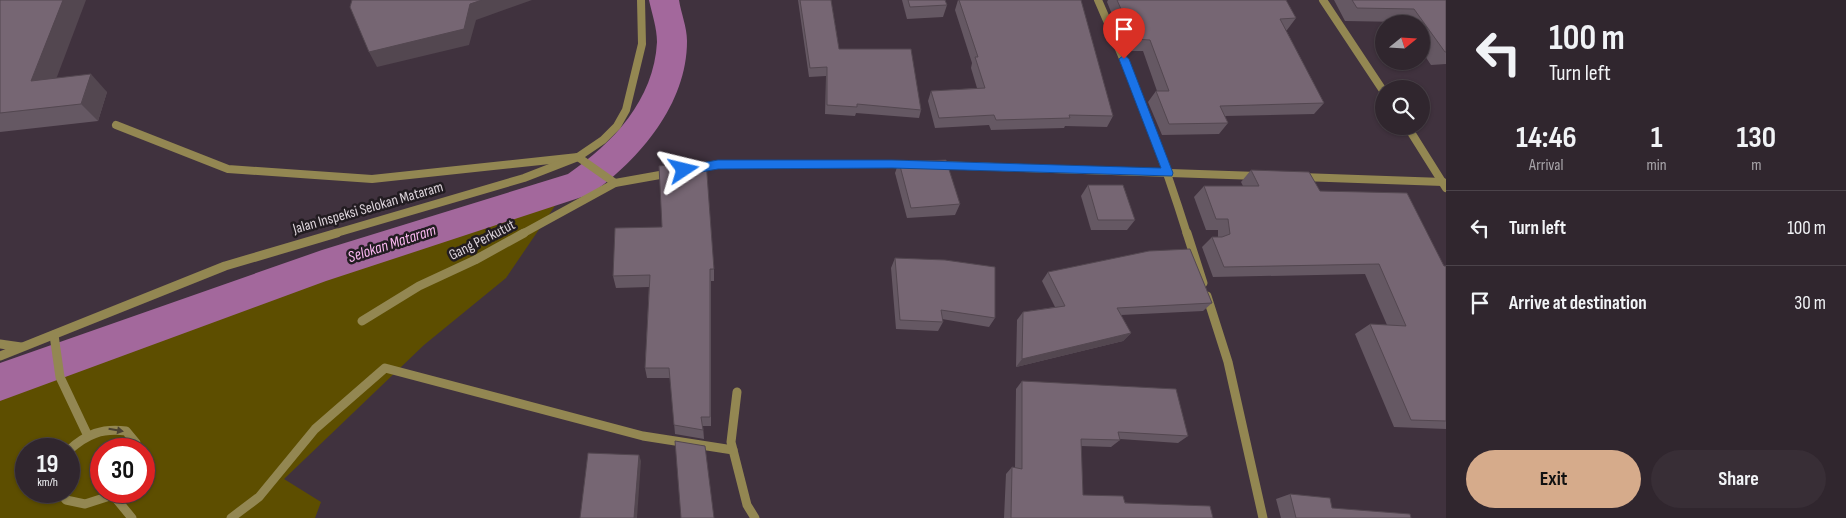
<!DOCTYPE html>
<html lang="en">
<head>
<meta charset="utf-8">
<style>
	body { margin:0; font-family:"Sofia Sans Condensed",sans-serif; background:#382e36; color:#f1f3f6; height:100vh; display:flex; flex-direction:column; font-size:19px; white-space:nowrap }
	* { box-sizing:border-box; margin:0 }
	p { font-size:16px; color:#a8a5aa }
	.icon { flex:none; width:28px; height:28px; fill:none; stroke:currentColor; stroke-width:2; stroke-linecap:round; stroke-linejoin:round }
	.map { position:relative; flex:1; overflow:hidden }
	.drawer { display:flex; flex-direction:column; background:#30262e; width:400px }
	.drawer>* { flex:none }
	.top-card { background:#30262e; color:#f1f3f6; overflow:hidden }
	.needle { width:32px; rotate:72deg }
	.controls { position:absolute; left:1375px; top:15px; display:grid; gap:10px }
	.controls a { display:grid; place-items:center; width:55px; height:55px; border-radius:50%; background:#30262e; box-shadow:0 1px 4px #0004,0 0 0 1px #4b434a; font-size:25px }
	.speed { position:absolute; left:15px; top:438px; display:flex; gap:10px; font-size:25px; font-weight:700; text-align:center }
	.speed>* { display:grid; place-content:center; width:65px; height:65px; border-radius:50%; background:#30262e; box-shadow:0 1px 4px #0004,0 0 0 1px #4b434a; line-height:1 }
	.speed small { font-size:12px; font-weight:400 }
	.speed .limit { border:8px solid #d22; background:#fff; color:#111 }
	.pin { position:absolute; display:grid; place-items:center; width:42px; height:42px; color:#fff; margin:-51px -21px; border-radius:50% 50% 50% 0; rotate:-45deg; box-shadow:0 0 5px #0007 }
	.pin .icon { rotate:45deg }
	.me { position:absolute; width:55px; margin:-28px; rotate:80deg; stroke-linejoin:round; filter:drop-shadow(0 0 4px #0008) }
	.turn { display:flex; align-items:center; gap:18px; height:105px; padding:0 20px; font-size:22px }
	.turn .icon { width:65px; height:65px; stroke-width:2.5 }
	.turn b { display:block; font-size:35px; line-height:42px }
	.eta { display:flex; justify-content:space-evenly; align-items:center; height:85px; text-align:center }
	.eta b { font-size:30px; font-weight:700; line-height:35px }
	.button { display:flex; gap:10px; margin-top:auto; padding:10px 20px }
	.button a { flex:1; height:58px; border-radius:30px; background:#d6ab8b; color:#111; font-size:20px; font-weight:700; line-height:58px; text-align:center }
	.button a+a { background:#382e36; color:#f1f3f6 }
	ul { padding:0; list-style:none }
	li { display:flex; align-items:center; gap:15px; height:75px; padding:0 20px; border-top:1px solid #4b434a }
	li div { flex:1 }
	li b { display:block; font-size:19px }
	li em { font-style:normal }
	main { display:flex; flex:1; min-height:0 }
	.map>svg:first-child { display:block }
	.green { fill:#5d4e00; fill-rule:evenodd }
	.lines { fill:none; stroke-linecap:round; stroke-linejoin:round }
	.canal { fill:#a3689c; fill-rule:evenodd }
	.minor-far1 { stroke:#938752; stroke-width:8 }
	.minor { stroke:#938752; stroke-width:9 }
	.wall { fill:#655863 }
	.shaded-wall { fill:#534750 }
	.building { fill:#766673; stroke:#534750 }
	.oneway { fill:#4a4132 }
	.route { fill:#1a73e8; stroke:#114b97 }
	.labels { text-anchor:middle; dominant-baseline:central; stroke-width:5; stroke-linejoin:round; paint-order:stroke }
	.street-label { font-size:15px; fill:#dcd3da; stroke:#221c21 }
	.water-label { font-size:16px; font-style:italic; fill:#fbb8f1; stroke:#221c21 }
</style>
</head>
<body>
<main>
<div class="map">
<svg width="1446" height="518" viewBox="0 0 1446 518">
	<rect width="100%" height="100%" fill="#40323e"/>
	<path class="green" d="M561 197 506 278 424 345 284 479 321 502 315 518H0V388L21 377ZM26 449H69V491H26ZM101 449H144V491H101Z"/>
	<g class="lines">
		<path class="canal" d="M649 0H679C681 13 687 27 687 41 687 104 640 159 591 194L326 281 0 401V363L322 250 568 174C613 143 654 100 657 42 657 28 652 14 649 0Z"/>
		<g class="minor-far1">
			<path d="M1098 0C1132 77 1162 154 1187 234"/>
			<polyline points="1323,0 1384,92"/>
			<polyline points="116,125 228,169 372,179 578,157 615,183 671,173"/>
			<polyline points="1407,126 1446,188"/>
			<polyline points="936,165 1258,176"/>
			<polyline points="694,169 718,164 908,164"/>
			<polyline points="1301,177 1443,182"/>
			<polyline points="333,234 524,178 578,157 603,140 617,126 626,110 642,44 641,0"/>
			<polyline points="522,234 615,183"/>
		</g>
		<g class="minor">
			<polyline points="1187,233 1203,283"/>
			<polyline points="1207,296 1228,362 1263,518"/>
			<polyline points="362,321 419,286 475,260 524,233"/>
			<polyline points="54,335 60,377 87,434"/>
			<polyline points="0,344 21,347"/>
			<polyline points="0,356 225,266 337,233"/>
			<polyline points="737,392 731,442 747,505 755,518"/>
			<path d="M69 450C87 434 102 428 126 431L136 443V449"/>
			<polyline points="59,491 66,500 85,504 113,495 116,491"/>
			<polyline points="113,495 132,518"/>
			<polyline points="231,518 259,497 315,429 385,368 643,436 733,450"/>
		</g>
	</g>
	<g class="wall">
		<polygon points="0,0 56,78 107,92 98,121 0,132"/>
		<polygon points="798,0 831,0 839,49 921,110 919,118 856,113 855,116 825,114 826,76 809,77"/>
		<polygon points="902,0 945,0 947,5 943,17 907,19"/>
		<polygon points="958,0 1113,116 1107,127 1065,126 1064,128 991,130 989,125 935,128 928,101 931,91 977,88 971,68 972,63 955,10"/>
		<polygon points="1108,0 1286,0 1296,18 1287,30 1286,30 1324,103 1314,114 1225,116 1228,123 1219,134 1162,135 1148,102 1156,91 1157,91 1143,51 1127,51 1107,2"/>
		<polygon points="1334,0 1446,0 1446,64 1431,65 1421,50 1421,24 1403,24 1402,22 1345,21"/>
		<polygon points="899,162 960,204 955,215 907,218 895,173"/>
		<polygon points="1251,170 1320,191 1444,266 1446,266 1446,429 1394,427 1355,334 1370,324 1387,325 1365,274 1213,277 1202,247 1212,237 1218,237 1218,230 1206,230 1194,197 1204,186 1243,186 1241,182"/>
		<polygon points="1088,185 1135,220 1127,230 1091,230 1081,196"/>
		<polygon points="895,258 995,318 989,327 942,319 943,322 938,331 896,329 891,268"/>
		<polygon points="714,269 714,281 711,281 711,426 703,426 704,439 675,434 670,378 647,378 645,368 649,287 616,288 613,276"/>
		<polygon points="1048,272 1212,303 1203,311 1121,315 1131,333 1123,341 1016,367 1017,320 1023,312 1055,307 1042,281"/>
		<polygon points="1022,381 1188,436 1178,443 1120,439 1120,440 1111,447 1081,446 1083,495 1213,518 1004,518 1006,474 1012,467 1015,468 1016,389"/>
		<polygon points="1290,494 1332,508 1411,518 1281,518 1276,499"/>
	</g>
	<g class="shaded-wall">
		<polygon points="63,0 86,0 49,98 31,81"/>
		<polygon points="482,0 532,0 476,20 469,45 377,67 369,52 470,4"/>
		<polygon points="91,74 107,92 98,121 81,104"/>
		<polygon points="1131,333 1123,341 1016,367 1022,359"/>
		<polygon points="639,455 641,461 637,518 634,518"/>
	</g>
	<g class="building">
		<polygon points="0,0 63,0 31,81 91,74 81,104 0,113"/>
		<polygon points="352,0 482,0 470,4 464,29 369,52 350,7"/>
		<polygon points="800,0 831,0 839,49 911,49 921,110 857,104 857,107 827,105 827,67 810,68"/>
		<polygon points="908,0 945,0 947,5 910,7"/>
		<polygon points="959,0 1081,0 1113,116 1069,115 1070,118 996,120 994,115 939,118 931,91 985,88 975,57 978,57"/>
		<polygon points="1117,0 1286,0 1296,18 1280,19 1324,103 1220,106 1228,123 1169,124 1156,91 1169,91 1150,40 1134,39"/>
		<polygon points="1352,0 1446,0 1446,52 1445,52 1414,9 1357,8"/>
		<polygon points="946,160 960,204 911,208 899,162"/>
		<polygon points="706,161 714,269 710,269 710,417 701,417 703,430 674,425 669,368 645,368 650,275 613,276 615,228 662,227 659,166"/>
		<polygon points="1251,170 1309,172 1320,191 1407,193 1444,266 1446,266 1446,421 1411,420 1370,324 1406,326 1379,264 1224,267 1212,237 1222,237 1230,234 1228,219 1216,219 1204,186 1259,186"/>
		<polygon points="1088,185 1123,185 1135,220 1098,220"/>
		<polygon points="1190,249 1212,303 1117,308 1131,333 1022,359 1023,312 1065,306 1048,272 1149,251"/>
		<polygon points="895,258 945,260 995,267 995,318 941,310 943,322 900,320"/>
		<polygon points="1022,381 1176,389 1188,436 1118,432 1120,440 1081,439 1083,495 1123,496 1125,503 1210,506 1213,518 1011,518 1012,467 1022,469"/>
		<polygon points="675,441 705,446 714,518 681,518"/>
		<polygon points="588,453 639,455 634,518 580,518"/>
		<polygon points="1290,494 1330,498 1332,508 1410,514 1411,518 1296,518"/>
	</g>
	<defs><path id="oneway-solid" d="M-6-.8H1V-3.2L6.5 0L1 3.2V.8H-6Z" transform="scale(1.25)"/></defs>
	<use class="oneway" href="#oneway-solid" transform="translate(116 430) rotate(10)"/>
	<polygon class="route" points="1124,55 1129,59 1173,173 1172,176 892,168 718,169 684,175 678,170 684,166 718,160 892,160 1161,168 1119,59"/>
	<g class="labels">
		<g class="street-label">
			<text transform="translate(368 208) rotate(-16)">Jalan Inspeksi Selokan Mataram</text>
			<text transform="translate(482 240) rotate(-27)">Gang Perkutut</text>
		</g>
		<g class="water-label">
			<text transform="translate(392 244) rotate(-18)">Selokan Mataram</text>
		</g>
	</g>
</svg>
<div class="controls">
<a><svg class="needle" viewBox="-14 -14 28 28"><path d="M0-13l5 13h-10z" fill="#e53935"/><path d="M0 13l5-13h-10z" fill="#a8a5aa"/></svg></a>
<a><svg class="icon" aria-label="search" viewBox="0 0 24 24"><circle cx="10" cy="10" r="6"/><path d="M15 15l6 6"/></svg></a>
</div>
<div class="speed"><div>19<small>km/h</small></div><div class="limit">30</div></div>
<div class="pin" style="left:1124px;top:59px;background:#d93025"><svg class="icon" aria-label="arrive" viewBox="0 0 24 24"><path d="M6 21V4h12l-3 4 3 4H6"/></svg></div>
<svg class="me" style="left:684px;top:170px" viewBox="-20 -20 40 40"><path d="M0-17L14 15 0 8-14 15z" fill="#1a73e8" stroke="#fff" stroke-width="4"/></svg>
</div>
<section class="drawer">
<div class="top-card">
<div class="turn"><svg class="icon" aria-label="left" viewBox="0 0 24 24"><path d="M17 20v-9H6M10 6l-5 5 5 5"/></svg><div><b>100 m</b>Turn left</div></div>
</div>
<div class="eta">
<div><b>14:46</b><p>Arrival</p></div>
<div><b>1</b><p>min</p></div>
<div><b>130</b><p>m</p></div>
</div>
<ul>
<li><svg class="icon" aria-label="left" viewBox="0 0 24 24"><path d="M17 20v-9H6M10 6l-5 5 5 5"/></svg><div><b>Turn left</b></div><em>100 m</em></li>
<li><svg class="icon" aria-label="arrive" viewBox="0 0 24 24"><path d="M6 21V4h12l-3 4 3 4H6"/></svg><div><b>Arrive at destination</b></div><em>30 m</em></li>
</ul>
<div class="button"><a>Exit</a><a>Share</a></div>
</section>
</main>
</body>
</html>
